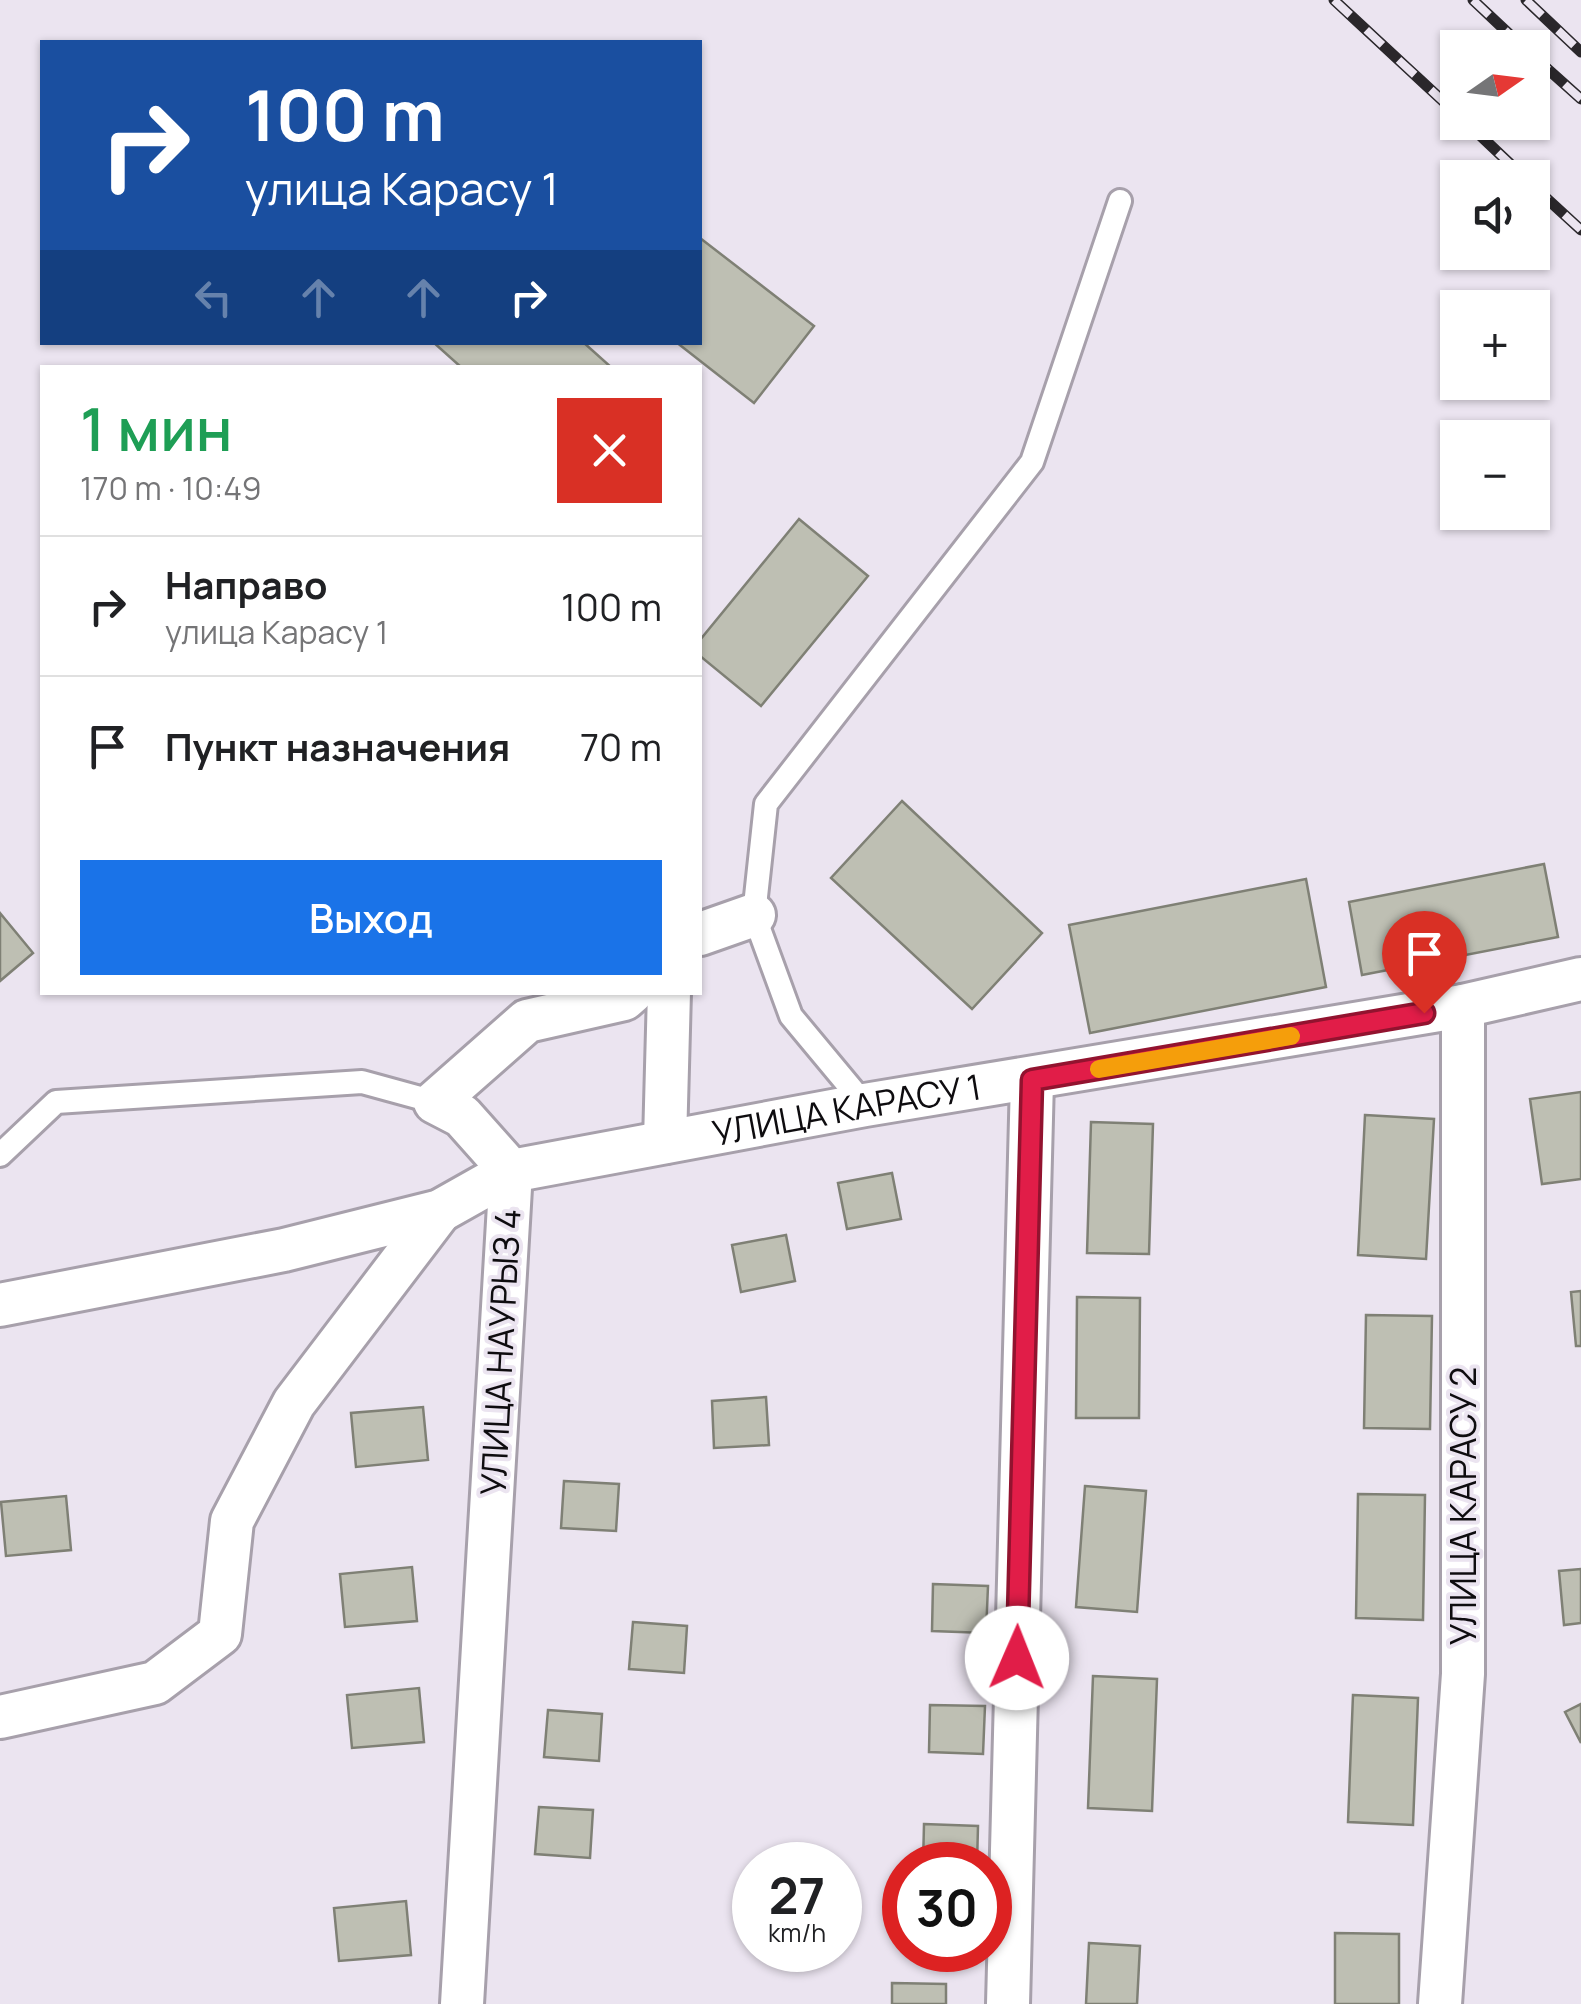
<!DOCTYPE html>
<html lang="ru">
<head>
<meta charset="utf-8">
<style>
	body { margin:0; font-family:Manrope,sans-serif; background:#f6f6f6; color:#202124; height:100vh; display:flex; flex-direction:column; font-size:38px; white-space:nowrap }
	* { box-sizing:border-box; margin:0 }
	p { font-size:32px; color:#757577 }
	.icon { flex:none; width:55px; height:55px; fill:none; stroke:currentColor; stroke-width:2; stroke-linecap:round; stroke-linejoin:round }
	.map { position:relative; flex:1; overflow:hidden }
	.details { position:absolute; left:40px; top:365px; width:662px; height:630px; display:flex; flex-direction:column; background:#fff; border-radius:0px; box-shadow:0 2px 8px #0004 }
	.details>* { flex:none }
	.guide { position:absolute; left:40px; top:40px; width:662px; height:305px; border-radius:0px; box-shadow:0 2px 8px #0004; background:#1a4fa0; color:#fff; overflow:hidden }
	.needle { width:65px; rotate:76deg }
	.buttons { position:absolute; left:1440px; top:30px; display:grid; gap:20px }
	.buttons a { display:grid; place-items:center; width:110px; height:110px; border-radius:0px; background:#fff; box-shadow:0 2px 8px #0004; font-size:50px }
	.speed { position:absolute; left:732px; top:1842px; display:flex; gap:20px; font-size:50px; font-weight:700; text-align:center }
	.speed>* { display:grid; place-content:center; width:130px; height:130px; border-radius:50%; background:#fff; box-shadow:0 2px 8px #0004; line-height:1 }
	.speed small { font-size:25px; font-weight:400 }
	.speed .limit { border:15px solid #d22; background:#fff; color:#111 }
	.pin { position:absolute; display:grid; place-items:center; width:85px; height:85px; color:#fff; margin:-102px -42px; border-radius:50% 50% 50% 0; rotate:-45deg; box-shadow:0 0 10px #0007 }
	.pin .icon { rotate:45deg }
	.me { position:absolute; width:110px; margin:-55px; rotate:1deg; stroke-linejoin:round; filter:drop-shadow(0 0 8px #0008) }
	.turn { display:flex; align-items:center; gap:35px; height:210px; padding:0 40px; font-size:45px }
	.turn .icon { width:130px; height:130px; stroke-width:2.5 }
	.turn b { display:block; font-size:70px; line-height:85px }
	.lanes { display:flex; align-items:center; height:95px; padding:0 40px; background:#0003; justify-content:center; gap:50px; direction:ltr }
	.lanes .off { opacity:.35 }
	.round { display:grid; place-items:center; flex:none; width:105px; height:105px; border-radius:0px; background:#f6f6f6 }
	.overview { display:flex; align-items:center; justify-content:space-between; height:170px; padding:0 40px }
	h1 { font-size:60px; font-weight:600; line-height:75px; color:#1e9e55 }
	.button { display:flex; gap:20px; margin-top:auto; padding:20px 40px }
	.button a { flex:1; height:115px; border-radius:0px; background:#1a73e8; color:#fff; font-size:40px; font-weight:600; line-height:115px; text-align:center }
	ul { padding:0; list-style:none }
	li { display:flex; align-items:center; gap:30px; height:140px; padding:0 40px; border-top:2px solid #e0e0e0 }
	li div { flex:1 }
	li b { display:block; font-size:38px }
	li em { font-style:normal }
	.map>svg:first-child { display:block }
	.building { fill:#bebfb3; stroke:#7f8075; stroke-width:2.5 }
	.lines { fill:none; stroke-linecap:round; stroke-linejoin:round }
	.lane-casing { stroke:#a7a0ab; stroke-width:28 }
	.street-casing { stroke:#a7a0ab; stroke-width:48 }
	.lane { stroke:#fff; stroke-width:22 }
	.street { stroke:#fff; stroke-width:42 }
	.rail-casing { stroke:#2a272b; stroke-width:11 }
	.rail { stroke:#ebe4f0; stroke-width:8; stroke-dasharray:22; stroke-linecap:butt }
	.route-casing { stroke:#92132f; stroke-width:25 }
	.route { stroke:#e11d48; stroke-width:18 }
	.slow { stroke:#f59e0b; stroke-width:18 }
	.labels { text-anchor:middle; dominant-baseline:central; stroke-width:8; stroke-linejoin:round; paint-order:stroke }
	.street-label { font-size:35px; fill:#0e0c0f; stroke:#ebe4f0 }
</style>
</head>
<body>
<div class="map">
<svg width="1581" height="2004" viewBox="0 0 1581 2004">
	<rect width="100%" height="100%" fill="#ebe4f0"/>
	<g class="building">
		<polygon points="700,238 814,326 754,403 676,342 700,342"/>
		<polygon points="433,342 583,342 612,368 462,368"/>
		<polygon points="799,519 868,576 761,706 700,656 700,640"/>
		<polygon points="902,801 1042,933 972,1009 831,878"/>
		<polygon points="1544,864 1558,937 1362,975 1349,902"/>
		<polygon points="1306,879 1326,987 1090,1033 1069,925"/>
		<polygon points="0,913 33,953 0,981"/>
		<polygon points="1581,1092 1581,1179 1542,1184 1530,1099"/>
		<polygon points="1365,1115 1434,1119 1426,1259 1358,1255"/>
		<polygon points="1091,1122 1153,1124 1149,1254 1087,1253"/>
		<polygon points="892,1173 901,1219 847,1229 838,1183"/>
		<polygon points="786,1235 795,1281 741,1292 732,1245"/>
		<polygon points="1581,1291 1581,1346 1576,1346 1571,1292"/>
		<polygon points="1077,1297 1140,1298 1139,1418 1076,1418"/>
		<polygon points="1366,1315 1432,1316 1430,1429 1364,1428"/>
		<polygon points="766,1397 769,1445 714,1448 712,1401"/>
		<polygon points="423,1407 428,1460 356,1467 351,1413"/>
		<polygon points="564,1481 619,1484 616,1531 561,1528"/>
		<polygon points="1085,1486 1146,1491 1137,1612 1076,1607"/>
		<polygon points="1358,1494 1425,1495 1423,1620 1356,1618"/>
		<polygon points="66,1496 71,1550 6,1556 1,1502"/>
		<polygon points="412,1567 417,1621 345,1627 340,1574"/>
		<polygon points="1581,1569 1581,1623 1564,1625 1559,1571"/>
		<polygon points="933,1584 988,1586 986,1633 932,1631"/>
		<polygon points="633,1622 687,1626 684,1673 629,1669"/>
		<polygon points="1093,1676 1157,1679 1152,1811 1088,1808"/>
		<polygon points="419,1688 424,1742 352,1748 347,1695"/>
		<polygon points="1353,1695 1418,1698 1413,1825 1348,1822"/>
		<polygon points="1581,1704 1581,1743 1565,1712"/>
		<polygon points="930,1705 985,1706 983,1754 929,1752"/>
		<polygon points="548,1710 602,1714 599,1761 544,1757"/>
		<polygon points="539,1807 593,1810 590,1858 535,1854"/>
		<polygon points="924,1824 978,1826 977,1865 923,1865"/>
		<polygon points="406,1901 411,1955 339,1961 334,1908"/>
		<polygon points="1335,1933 1399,1934 1399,2004 1335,2004"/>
		<polygon points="1089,1943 1140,1946 1137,2004 1086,2004"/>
		<polygon points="892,1983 946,1984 946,2004 892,2004"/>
	</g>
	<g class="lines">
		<defs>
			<g id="lane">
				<polyline points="865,1105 791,1016 754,915 766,804 1032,462 1120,201"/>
				<polyline points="0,1155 56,1102 362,1082 435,1102"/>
			</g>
			<g id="street">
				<polyline points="700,934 754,915"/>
				<path id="s1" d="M632 992 624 999 527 1021 435 1102 462 1116 511 1171 865 1105 1463 1006 1581 979"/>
				<polyline points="665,1142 669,992"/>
				<polyline points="0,1305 284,1250 440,1211 511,1171 462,2004"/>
				<polyline points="0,1717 155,1683 220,1634 232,1521 294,1403 440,1211"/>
				<polyline points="1008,2004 1032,1080"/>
				<polyline points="1440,2004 1463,1674 1463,1006"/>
			</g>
		</defs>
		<use href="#lane" class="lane-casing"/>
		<use href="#street" class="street-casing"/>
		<use href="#lane" class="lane"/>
		<use href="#street" class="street"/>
		<defs>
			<g id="rail">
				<polyline points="1334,0 1458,115"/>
				<polyline points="1473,0 1524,48"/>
				<polyline points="1526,0 1581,52"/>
				<polyline points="1532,55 1581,99"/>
				<polyline points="1466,122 1525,178"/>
				<polyline points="1532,185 1581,230"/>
			</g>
		</defs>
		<use href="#rail" class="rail-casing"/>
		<use href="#rail" class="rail"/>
	</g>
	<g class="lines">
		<defs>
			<polyline id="route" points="1017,1658 1032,1080 1424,1013"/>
		</defs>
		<use href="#route" class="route-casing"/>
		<use href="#route" class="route"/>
		<polyline class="slow" points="1099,1069 1291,1036"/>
	</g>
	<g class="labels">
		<g class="street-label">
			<text stroke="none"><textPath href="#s1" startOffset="678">УЛИЦА КАРАСУ 1</textPath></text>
			<text transform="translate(500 1352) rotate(-87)">УЛИЦА НАУРЫЗ 4</text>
			<text transform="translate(1463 1506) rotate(-90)">УЛИЦА КАРАСУ 2</text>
		</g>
	</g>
</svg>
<div class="buttons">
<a><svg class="needle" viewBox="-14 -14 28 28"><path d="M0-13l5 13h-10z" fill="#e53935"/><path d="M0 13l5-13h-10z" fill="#757577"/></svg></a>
<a><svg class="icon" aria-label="sound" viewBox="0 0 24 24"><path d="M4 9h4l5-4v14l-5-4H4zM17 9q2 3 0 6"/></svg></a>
<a>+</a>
<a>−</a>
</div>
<div class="speed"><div>27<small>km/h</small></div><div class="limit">30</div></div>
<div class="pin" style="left:1424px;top:1013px;background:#d93025"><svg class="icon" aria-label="arrive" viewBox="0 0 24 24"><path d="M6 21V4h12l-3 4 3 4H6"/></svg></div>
<svg class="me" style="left:1017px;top:1658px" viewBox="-20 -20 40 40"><circle r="19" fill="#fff"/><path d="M0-13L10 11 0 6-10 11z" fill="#e11d48"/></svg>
<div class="guide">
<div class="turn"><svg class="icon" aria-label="right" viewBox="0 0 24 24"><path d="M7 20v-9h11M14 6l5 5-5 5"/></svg><div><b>100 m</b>улица Карасу 1</div></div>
<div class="lanes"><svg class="icon off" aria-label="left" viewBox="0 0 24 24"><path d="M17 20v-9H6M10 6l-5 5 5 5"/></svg><svg class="icon off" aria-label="ahead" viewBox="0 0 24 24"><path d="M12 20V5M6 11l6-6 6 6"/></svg><svg class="icon off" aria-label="ahead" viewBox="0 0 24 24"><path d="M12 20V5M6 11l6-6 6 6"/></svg><svg class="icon" aria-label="right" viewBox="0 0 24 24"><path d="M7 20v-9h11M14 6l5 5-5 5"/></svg></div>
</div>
<section class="details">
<div class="overview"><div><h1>1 мин</h1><p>170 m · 10:49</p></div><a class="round" style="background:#d93025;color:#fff"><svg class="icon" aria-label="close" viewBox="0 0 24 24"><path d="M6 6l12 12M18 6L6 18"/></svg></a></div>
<ul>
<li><svg class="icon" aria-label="right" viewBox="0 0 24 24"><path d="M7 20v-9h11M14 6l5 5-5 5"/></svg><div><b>Направо</b><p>улица Карасу 1</p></div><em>100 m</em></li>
<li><svg class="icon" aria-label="arrive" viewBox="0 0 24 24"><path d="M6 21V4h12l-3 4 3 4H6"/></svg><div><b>Пункт назначения</b></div><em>70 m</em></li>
</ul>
<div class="button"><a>Выход</a></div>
</section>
</div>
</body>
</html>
